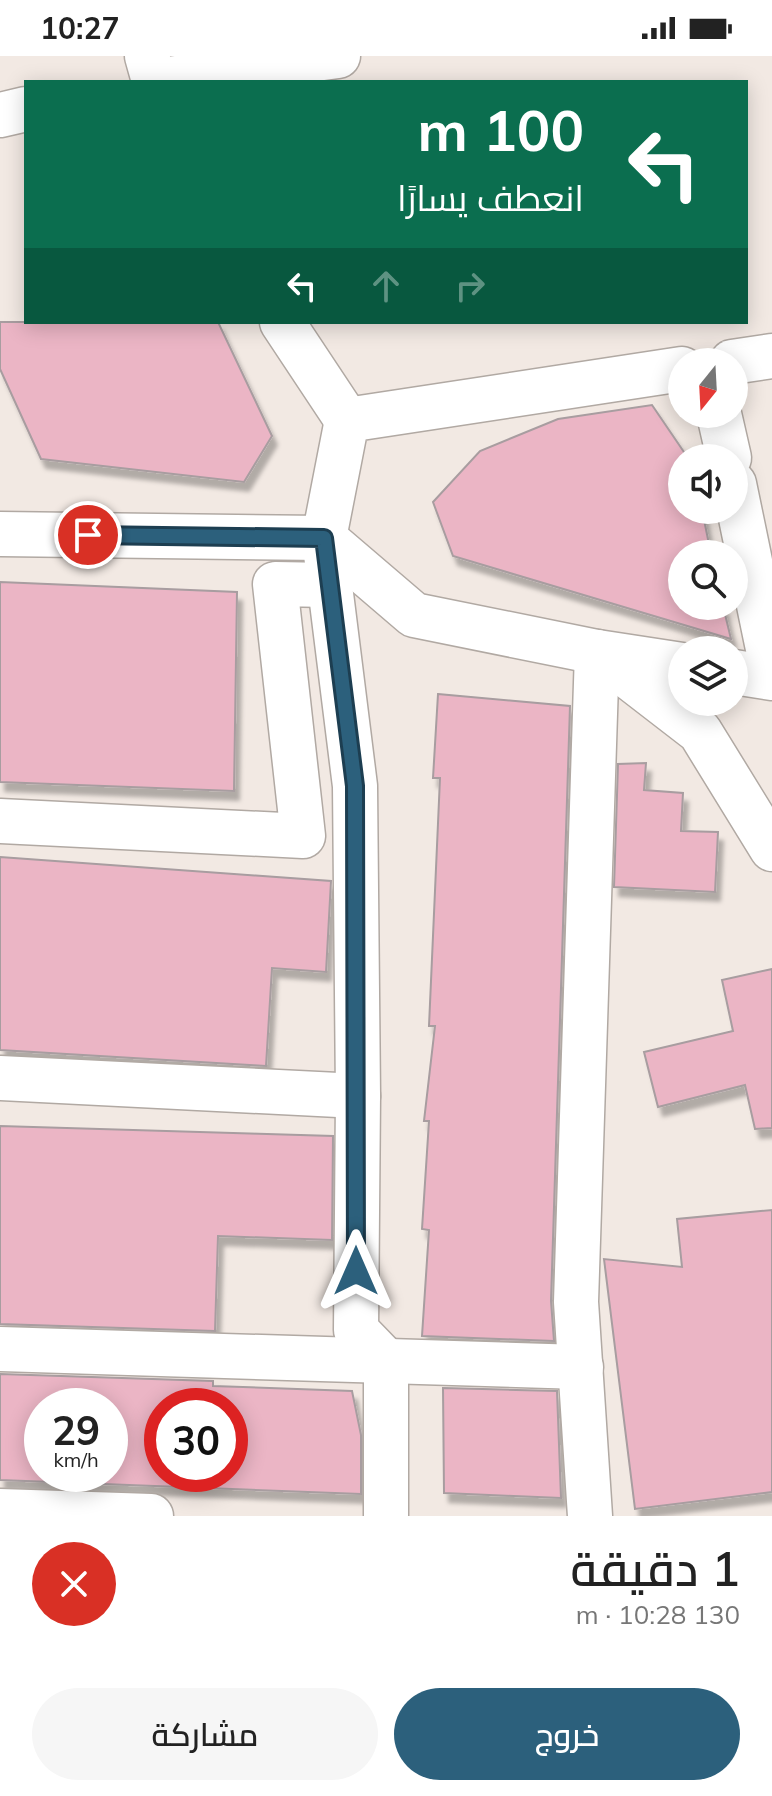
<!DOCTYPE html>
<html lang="ar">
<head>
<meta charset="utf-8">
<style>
	body { margin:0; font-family:Mulish,Cairo,sans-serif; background:#f6f6f6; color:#222; direction:rtl; height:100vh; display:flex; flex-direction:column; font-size:30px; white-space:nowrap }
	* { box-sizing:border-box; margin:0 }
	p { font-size:26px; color:#767676 }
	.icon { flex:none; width:44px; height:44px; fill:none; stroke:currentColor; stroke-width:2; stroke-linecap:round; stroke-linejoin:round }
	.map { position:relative; height:1460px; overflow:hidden; direction:ltr }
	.side { display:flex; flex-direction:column; background:#fff; flex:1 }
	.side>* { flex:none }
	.guide { position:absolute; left:24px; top:24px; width:724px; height:244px; border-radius:0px; box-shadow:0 4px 20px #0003; direction:rtl; background:#0b6e4f; color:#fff; overflow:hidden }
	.needle { width:52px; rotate:198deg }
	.buttons { position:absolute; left:668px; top:292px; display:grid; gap:16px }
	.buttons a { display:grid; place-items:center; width:80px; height:80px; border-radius:50%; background:#fff; box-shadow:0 4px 20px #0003; font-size:40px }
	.speed { position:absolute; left:24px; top:1332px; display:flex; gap:16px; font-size:40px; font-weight:700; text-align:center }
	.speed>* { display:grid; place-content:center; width:104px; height:104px; border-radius:50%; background:#fff; box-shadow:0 4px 20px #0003; line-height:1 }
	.speed small { font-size:20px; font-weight:400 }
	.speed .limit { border:12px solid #d22; background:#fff; color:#111 }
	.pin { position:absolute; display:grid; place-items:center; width:68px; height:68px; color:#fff; margin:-34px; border:4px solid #fff; border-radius:50%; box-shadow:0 2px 8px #0007 }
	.me { position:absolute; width:88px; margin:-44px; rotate:0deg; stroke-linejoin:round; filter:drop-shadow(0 0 6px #0008) }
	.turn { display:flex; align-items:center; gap:28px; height:168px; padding:0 32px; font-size:36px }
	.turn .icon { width:104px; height:104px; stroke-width:2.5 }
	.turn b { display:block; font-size:56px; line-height:68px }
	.lanes { display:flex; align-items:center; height:76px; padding:0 32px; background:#0003; justify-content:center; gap:40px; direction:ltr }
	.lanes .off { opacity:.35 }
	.round { display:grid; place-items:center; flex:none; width:84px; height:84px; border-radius:42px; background:#f6f6f6 }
	.headline { display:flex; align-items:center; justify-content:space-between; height:136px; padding:0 32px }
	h1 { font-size:48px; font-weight:600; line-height:60px }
	.cta { display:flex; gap:16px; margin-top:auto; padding:16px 32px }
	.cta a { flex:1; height:92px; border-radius:48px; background:#2c607c; color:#fff; font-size:32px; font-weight:600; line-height:92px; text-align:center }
	.cta a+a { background:#f6f6f6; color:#222 }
	.status { display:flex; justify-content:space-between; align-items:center; height:56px; padding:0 40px; background:#fff; direction:ltr }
	.status svg { height:22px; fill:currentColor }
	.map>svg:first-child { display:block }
	.building { fill:#ebb5c5; stroke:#a89da0; stroke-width:2; fill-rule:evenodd; filter:url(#shadow) }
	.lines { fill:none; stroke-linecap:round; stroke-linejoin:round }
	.minor-casing { stroke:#b1a9a3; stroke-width:47 }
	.minor { stroke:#fff; stroke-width:44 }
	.route-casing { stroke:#1d3e51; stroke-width:20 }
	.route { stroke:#2c607c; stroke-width:14 }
</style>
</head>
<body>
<div class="status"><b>10:27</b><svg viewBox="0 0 49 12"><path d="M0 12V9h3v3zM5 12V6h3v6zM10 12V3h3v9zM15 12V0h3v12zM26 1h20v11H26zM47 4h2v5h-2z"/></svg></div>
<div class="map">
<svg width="772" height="1460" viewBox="0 0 772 1460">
	<defs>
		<filter id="shadow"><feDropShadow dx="5" dy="9" stdDeviation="2" flood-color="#0004"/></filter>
	</defs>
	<rect width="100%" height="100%" fill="#f2e9e3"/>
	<g class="building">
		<polygon points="0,266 218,266 272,380 244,426 41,403 0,313"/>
		<polygon points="652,349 688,402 682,402 682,454 702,454 711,498 682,498 682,550 723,550 731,583 453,500 433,446 480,395 558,363"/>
		<polygon points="0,526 237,536 234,735 0,726"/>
		<polygon points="438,638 570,650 551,1245 554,1285 422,1280 429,1174 422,1173 429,1065 424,1065 435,970 429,970 440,722 433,722"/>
		<polygon points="646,707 644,734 683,737 681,775 718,776 715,836 614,831 618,708"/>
		<polygon points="0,801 331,825 326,916 272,912 266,1010 0,994"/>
		<polygon points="772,913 772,1072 755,1073 745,1029 658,1051 644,996 733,975 722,924"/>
		<polygon points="0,1070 333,1080 332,1184 218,1180 215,1275 0,1268"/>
		<polygon points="772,1154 772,1436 635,1453 604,1203 682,1211 677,1163"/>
		<path d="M0 1318 213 1325V1330L352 1335 361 1379V1438L0 1424ZM42 1350H110V1418H42ZM162 1350H230V1418H162Z"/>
		<polygon points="443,1332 557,1335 561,1442 444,1437"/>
	</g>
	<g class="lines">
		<defs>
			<g id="minor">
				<polyline points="147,0 154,25 338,0"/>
				<polyline points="0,59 26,53"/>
				<polyline points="282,266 347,364"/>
				<polyline points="732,306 772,300"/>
				<polyline points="719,358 729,402"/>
				<polyline points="734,428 772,612"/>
				<polyline points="0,478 324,482 347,364 682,313"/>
				<polyline points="324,482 355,730 358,1040 356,1274 386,1305 386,1460"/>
				<polyline points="324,482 414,559 597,596 682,609"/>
				<polyline points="599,598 700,676 772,793"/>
				<polyline points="734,616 772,622"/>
				<polyline points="0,765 303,780 275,528 330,529"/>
				<polyline points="0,1022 358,1040"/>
				<polyline points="0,1293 581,1311"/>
				<polyline points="0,1455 151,1460"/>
				<polyline points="590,1460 576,1246 597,596"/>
			</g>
		</defs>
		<use href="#minor" class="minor-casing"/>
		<use href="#minor" class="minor"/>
	</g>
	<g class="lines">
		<defs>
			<polyline id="route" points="88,479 324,482 355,730 356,1215"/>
		</defs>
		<use href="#route" class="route-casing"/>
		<use href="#route" class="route"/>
	</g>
</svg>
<div class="buttons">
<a><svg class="needle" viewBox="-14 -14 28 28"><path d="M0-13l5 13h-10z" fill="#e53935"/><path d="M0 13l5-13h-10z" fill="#767676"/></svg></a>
<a><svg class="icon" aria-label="sound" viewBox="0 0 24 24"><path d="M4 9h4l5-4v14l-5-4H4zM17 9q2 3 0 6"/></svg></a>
<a><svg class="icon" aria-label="search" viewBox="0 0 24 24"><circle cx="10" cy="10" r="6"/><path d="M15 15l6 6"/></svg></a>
<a><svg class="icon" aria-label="layers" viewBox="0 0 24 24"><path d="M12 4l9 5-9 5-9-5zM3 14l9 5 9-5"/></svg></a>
</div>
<div class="speed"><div>29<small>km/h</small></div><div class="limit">30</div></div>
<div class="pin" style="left:88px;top:479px;background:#d93025"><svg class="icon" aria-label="arrive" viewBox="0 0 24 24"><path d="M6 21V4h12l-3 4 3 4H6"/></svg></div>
<svg class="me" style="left:356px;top:1215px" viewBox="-20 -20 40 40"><path d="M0-17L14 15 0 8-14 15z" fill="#2c607c" stroke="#fff" stroke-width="4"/></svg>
<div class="guide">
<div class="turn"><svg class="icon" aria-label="left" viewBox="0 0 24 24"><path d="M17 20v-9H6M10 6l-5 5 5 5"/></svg><div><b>100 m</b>انعطف يسارًا</div></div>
<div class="lanes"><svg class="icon" aria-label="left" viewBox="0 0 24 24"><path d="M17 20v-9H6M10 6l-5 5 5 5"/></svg><svg class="icon off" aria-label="ahead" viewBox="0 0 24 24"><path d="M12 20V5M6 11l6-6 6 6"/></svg><svg class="icon off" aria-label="right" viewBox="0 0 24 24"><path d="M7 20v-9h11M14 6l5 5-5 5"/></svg></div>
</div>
</div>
<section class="side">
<div class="headline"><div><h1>1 دقيقة</h1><p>130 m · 10:28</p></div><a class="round" style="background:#d93025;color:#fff"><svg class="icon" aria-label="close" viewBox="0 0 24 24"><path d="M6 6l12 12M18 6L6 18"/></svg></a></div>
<div class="cta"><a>خروج</a><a>مشاركة</a></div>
</section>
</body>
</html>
